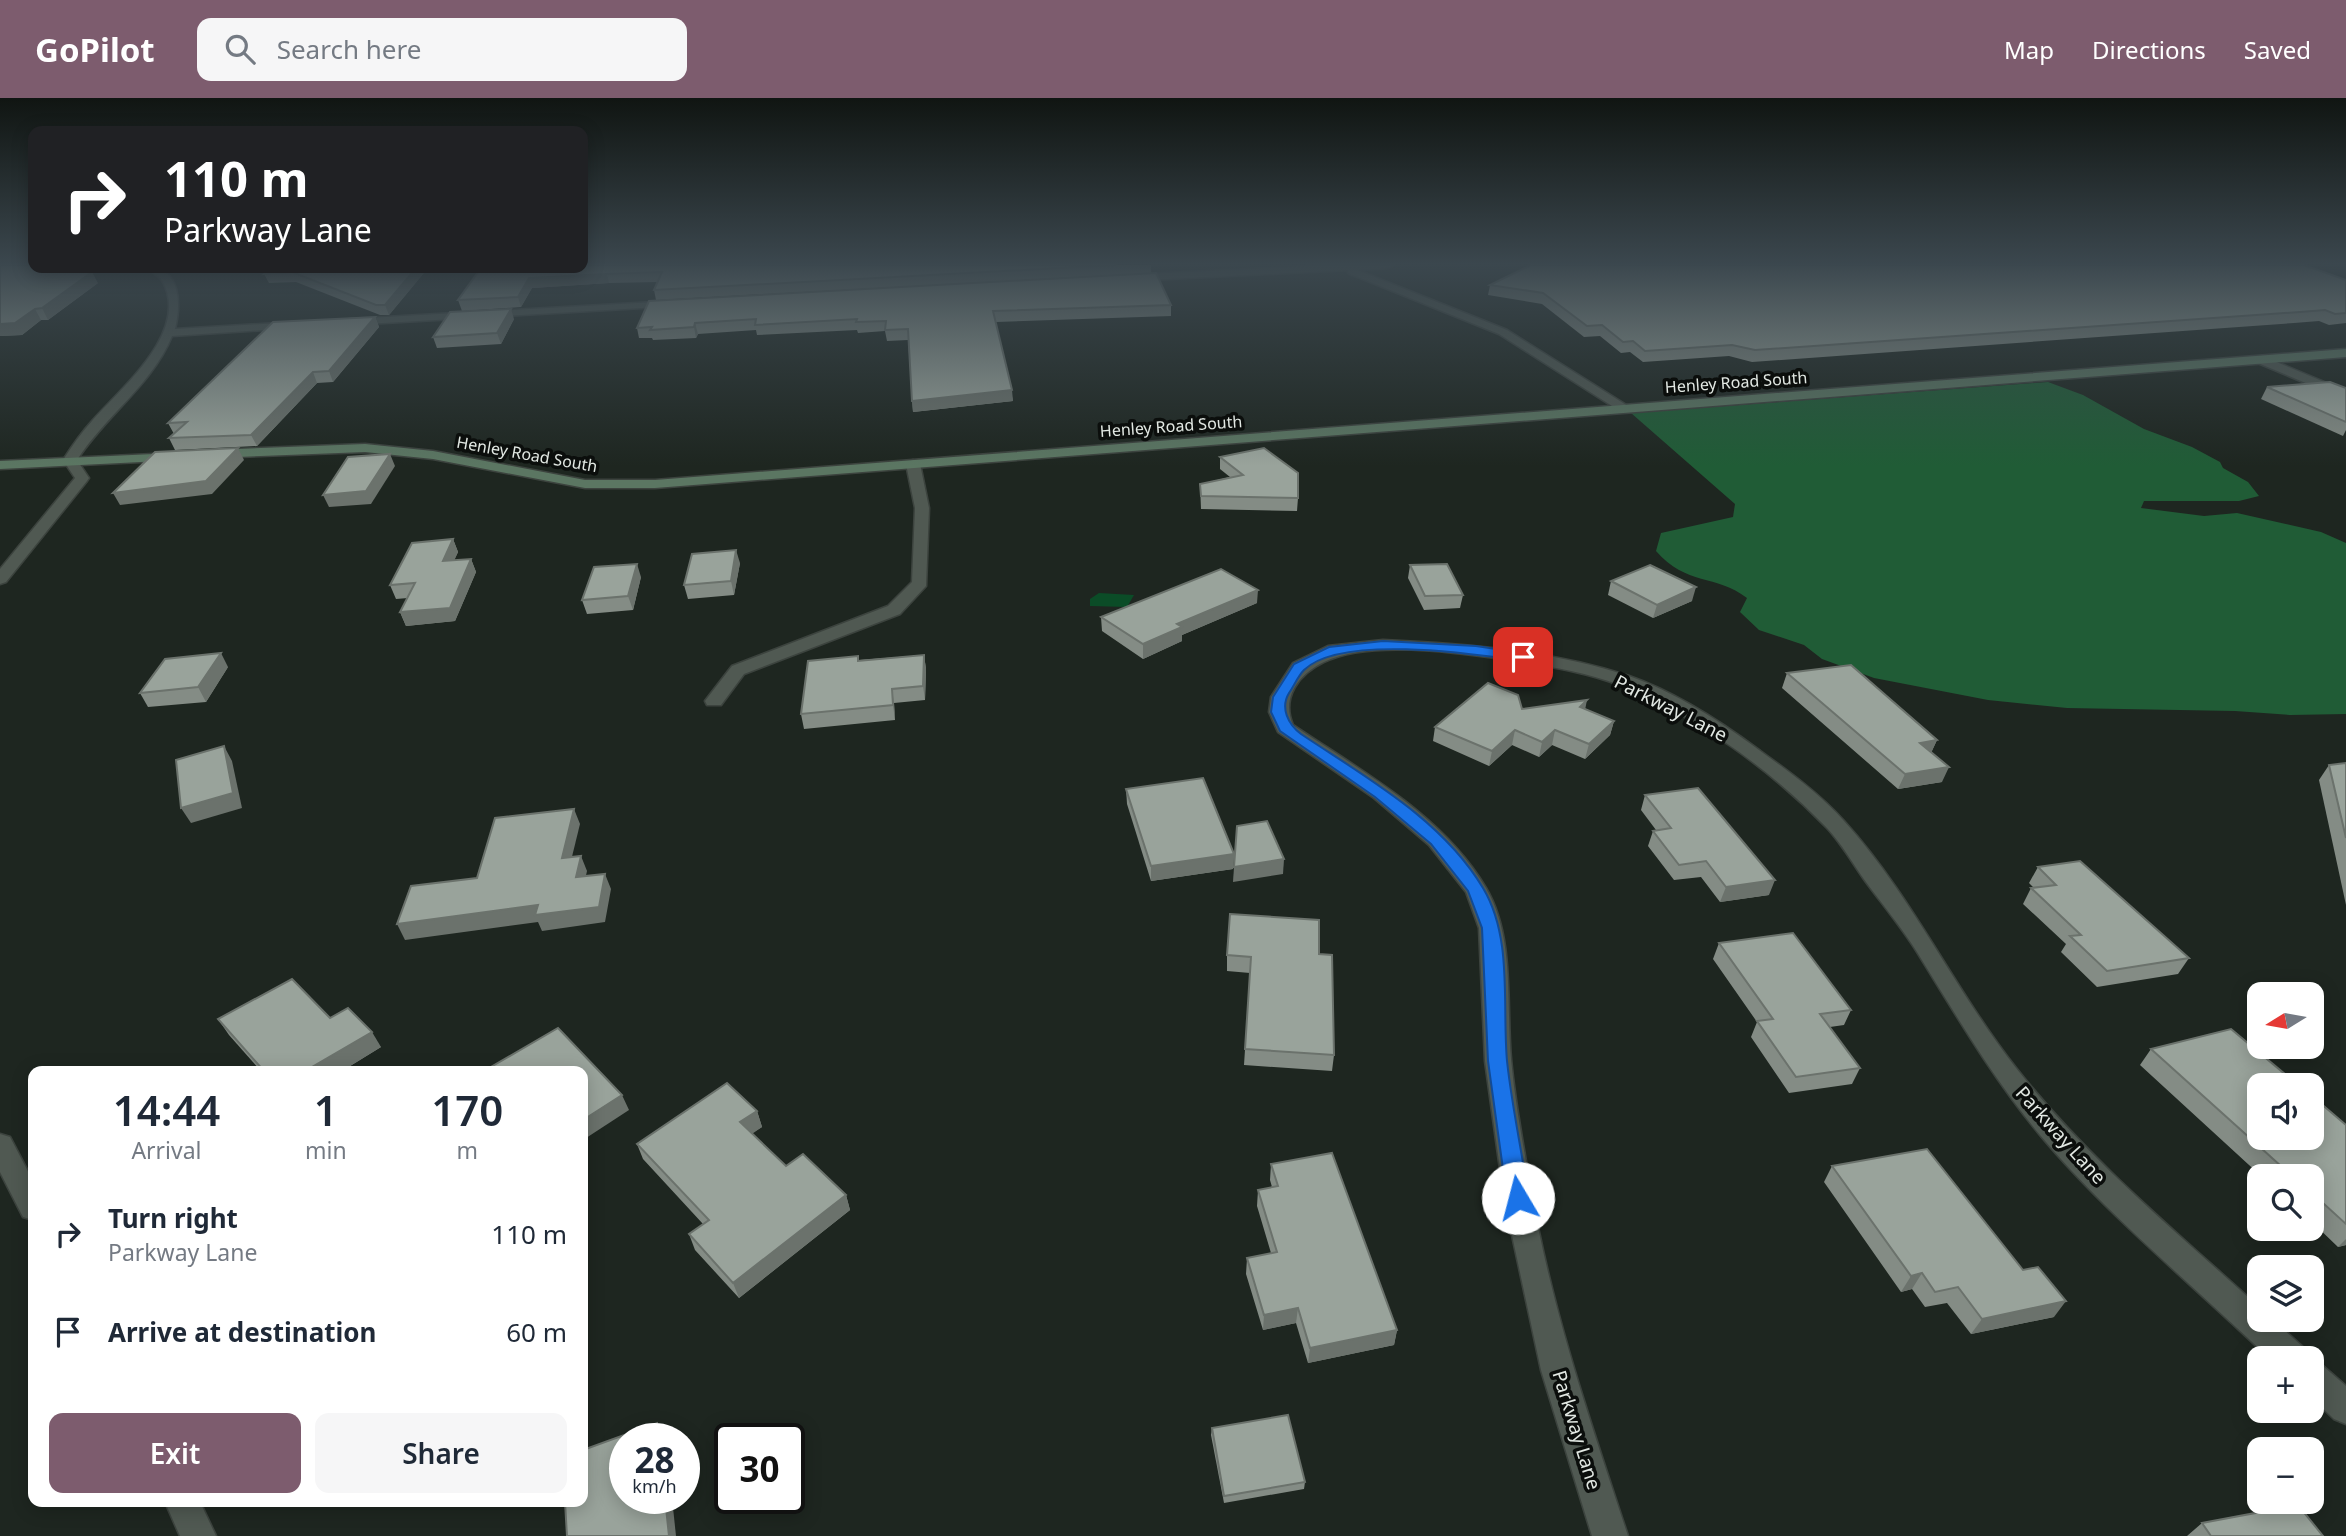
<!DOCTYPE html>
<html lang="en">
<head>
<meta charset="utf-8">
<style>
	body { margin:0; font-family:"Noto Sans",sans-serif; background:#f6f6f7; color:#1f2937; height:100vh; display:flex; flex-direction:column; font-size:26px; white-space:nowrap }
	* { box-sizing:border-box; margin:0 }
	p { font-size:23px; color:#747a83 }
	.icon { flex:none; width:38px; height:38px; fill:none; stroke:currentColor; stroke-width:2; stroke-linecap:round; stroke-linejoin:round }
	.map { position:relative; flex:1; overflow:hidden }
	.side { position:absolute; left:28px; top:968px; width:560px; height:441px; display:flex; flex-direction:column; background:#fff; border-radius:14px; box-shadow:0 4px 18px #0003 }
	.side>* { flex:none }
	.hud { position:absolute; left:28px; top:28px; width:560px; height:147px; border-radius:14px; box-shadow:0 4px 18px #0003; background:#202124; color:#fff; overflow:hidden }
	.needle { width:46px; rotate:259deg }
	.buttons { position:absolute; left:2247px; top:884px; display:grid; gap:14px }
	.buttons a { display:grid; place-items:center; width:77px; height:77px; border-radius:14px; background:#fff; box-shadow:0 4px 18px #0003; font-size:35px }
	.speed { position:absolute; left:609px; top:1325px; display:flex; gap:14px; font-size:35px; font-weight:700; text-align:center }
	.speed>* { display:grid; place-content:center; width:91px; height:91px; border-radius:50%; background:#fff; box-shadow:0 4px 18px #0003; line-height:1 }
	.speed small { font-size:18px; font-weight:400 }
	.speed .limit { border:4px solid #111; border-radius:10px; background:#fff; color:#111 }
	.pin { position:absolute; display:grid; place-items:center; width:60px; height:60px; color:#fff; margin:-30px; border-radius:14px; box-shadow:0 4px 10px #0006 }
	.me { position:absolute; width:77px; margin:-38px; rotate:352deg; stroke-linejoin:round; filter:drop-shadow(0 0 5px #0008) }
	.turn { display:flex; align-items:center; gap:24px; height:147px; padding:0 21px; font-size:32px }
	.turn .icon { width:91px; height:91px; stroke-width:2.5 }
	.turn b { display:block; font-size:49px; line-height:60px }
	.eta { display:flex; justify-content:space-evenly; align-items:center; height:119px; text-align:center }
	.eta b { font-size:42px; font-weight:600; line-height:49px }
	.primary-button { display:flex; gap:14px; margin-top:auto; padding:14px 21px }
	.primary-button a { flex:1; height:80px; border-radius:14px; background:#7d5c6e; color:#fff; font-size:28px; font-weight:600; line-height:80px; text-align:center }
	.primary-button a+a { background:#f6f6f7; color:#1f2937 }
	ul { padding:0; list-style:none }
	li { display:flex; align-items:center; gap:21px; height:98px; padding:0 21px }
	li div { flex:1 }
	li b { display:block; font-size:26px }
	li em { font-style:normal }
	header { display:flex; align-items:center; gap:42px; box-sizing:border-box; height:98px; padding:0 35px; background:#7d5c6e; color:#fff }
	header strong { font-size:33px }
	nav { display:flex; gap:38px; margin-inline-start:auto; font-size:24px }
	.search { width:490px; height:63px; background:#f6f6f7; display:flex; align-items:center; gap:18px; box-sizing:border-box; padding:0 24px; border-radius:14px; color:#747a83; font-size:26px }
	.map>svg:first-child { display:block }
	.forest { fill:#205c36 }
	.water { fill:#0b4c27 }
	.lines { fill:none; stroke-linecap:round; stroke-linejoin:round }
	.lane-casing { stroke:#3c433e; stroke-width:3 }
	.street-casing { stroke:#3c433e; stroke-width:3 }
	.secondary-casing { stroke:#3c433e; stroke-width:3 }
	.lane { fill:#505952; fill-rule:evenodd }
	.street { fill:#505952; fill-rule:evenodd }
	.secondary { fill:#5b7662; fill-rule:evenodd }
	.wall { fill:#848c85 }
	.shaded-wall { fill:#6b726c }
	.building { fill:#99a39b; stroke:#6b726c; stroke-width:2 }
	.route { fill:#1a73e8; stroke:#114b97; stroke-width:2 }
	.labels { text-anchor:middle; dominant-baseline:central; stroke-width:7; stroke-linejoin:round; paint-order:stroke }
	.far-street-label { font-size:16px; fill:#e2e8e3; stroke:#0b0e0c }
	.street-label { font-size:19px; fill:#e2e8e3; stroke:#0b0e0c }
</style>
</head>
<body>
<header>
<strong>GoPilot</strong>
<div class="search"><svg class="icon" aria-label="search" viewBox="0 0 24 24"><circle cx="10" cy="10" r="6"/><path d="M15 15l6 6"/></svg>Search here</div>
<nav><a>Map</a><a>Directions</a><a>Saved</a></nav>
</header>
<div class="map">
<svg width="2346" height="1438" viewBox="0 0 2346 1438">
	<rect width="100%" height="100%" fill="#1e2620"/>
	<path class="forest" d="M2048 284 2083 297 2144 331 2192 349 2220 364 2223 370 2248 384 2259 398 2239 403H2144L2141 410 2204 418 2237 415 2321 434 2346 445V616L2290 617 2235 613 2067 610 1988 602 1874 580 1822 561 1804 547 1759 532 1740 514 1747 500C1716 476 1686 488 1656 453L1661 435 1733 419 1735 406 1631 315Z"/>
	<polygon class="water" points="1099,495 1134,497 1127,509 1090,508 1090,501"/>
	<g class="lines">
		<defs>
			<polygon id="lane" points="913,362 920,366 929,410 926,488 900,516 744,576 721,607 707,607 705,603 732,568 888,508 912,484 915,410 906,366"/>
			<g id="street">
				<polygon points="1331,167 1393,167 1388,170 1357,172 1507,232 1631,310 1620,313 1499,236 1348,175 1348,172 1128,183 1123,180 1128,177"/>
				<path d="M147 170C181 169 181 206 175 231L296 224 302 227 296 230 172 238C152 287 105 318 77 362L89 380 87 383 6 484 0 486V471L75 380 63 362C72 348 81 335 92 323 121 290 190 234 163 184 160 178 152 175 147 170Z"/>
				<polygon points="673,203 678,206 677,208 349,227 343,224 349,221"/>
				<polygon points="2262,258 2346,293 2346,302 2258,265 2258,259"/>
				<path d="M1383 542C1466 546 1549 552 1629 578 1675 594 1720 623 1759 652 1788 673 1820 696 1844 723 1912 798 1954 891 2016 970 2086 1059 2175 1133 2259 1209V1222H2273L2303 1249 2308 1260H2269C2195 1189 2105 1115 2040 1037 1992 979 1956 917 1917 854 1902 830 1883 807 1866 784 1853 766 1842 746 1827 730 1769 670 1696 618 1619 587 1582 572 1541 568 1502 561 1453 554 1368 542 1324 564 1299 576 1281 599 1293 627 1361 673 1443 717 1486 790 1515 839 1506 905 1511 961 1515 1006 1524 1052 1532 1097 1552 1213 1591 1326 1628 1438H1592L1541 1272 1504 1100 1485 963 1479 830 1466 794 1429 747 1374 700 1278 634 1269 614 1271 599 1293 565 1328 548Z"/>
				<polygon points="0,1036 10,1039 33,1083 33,1122 23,1119 0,1074"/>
				<polygon points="2312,1264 2323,1268 2346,1288 2346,1326 2334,1321 2312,1300"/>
				<polygon points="165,1404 200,1404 216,1438 180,1438"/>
			</g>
			<g id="secondary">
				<polygon points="2346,251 2346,259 655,390 585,390 433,361 365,354 212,360 205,356 212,352 365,346 433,353 585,382 655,382"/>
				<polygon points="176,355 183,359 181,362 0,371 0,363"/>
			</g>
		</defs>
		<use href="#lane" class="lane-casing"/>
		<use href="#street" class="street-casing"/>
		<use href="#secondary" class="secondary-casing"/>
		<use href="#lane" class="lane"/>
		<use href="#street" class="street"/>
		<use href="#secondary" class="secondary"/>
	</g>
	<g class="wall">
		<polygon points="0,167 98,185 48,222 41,222 22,237 0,238"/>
		<polygon points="583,167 1151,167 1151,175 656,202 654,192 657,184 609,185 532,190 521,209 462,213 458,202"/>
		<polygon points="428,170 389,217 380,217 296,184 269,185 264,176"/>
		<polygon points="2346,182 2346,225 2329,227 2319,223 2294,225 1752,264 1729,258 1643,264 1630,254 1621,255 1600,238 1584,239 1542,206 1488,197 1490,187"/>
		<polygon points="649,203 1171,207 1171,218 996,224 1013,303 913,314 908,242 887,243 885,233 858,235 857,232 757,237 756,232 698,236 696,240 653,242 652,240 639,240 637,230"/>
		<polygon points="375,219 379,229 333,284 317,285 257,348 175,352 169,340 174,336 168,325"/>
		<polygon points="514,221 501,246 437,250 433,239"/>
		<polygon points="2267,289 2346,290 2346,332 2343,338 2261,301"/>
		<polygon points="1220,359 1298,400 1297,413 1201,411 1200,386 1230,379 1220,371"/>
		<polygon points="453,441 458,454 454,462 471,461 476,474 455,523 406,528 400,514 408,500 396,501 390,487"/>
		<polygon points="740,465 734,497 688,501 684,487"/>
		<polygon points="1410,467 1463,497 1460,510 1424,512 1408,480"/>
		<polygon points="641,479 633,512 587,516 582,502"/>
		<polygon points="1611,483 1692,503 1653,520 1608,497"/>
		<polygon points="1257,505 1182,537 1182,543 1143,561 1102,533 1101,519"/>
		<polygon points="924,557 926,571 925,602 894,605 895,622 804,631 801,616 858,558 859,562"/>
		<polygon points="228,569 206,604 148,609 140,595"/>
		<polygon points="1787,575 1937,642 1931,655 1942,684 1898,691 1782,590"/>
		<polygon points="1522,611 1585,611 1614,623 1610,637 1585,661 1552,647 1539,659 1512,647 1489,668 1433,643 1435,629"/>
		<polygon points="2346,665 2346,807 2319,682 2329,667"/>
		<polygon points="1126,691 1234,756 1233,771 1151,783 1127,706"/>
		<polygon points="1645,697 1769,797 1720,804 1701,779 1674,782 1648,748 1653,733 1656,732 1641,712"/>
		<polygon points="2038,769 2189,860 2178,876 2097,889 2061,854 2066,846 2023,806 2031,790 2034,790 2029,785"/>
		<polygon points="1719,845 1851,912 1844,927 1830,929 1860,970 1852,986 1789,995 1751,939 1757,924 1713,861"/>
		<polygon points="1319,856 1334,957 1332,973 1244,967 1250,875 1227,873 1227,857"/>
		<polygon points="330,920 381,949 342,973 261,973 229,937 218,921"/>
		<polygon points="2151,951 2346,1027 2346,1147 2338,1149 2312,1124 2312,1078 2261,1078 2140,967"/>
		<polygon points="757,1013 762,1029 752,1035 786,1068 846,1097 850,1112 739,1200 695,1152 689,1136 703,1126 643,1061 637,1046"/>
		<polygon points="1271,1066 1397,1232 1394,1247 1308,1265 1296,1225 1263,1232 1246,1176 1247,1160 1271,1155 1257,1108 1258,1092 1272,1089 1270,1082"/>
		<polygon points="1832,1068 2054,1219 1971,1236 1947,1205 1925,1209 1912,1191 1901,1194 1824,1084"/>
		<polygon points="1212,1330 1305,1384 1304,1391 1224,1405 1211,1337"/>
		<polygon points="2202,1425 2323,1438 2187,1438"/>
	</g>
	<g class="shaded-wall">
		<polygon points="416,170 428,170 389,217 385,207"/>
		<polygon points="92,174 98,185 48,222 42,210"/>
		<polygon points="607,176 609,185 532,190 521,209 518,199 529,180"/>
		<polygon points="35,211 41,222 22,237 0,238 0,226"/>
		<polygon points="511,211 514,221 501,246 497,235"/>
		<polygon points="375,219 379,229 333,284 329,273"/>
		<polygon points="695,225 698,236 696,240 694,229"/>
		<polygon points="313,274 317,285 257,348 251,337"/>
		<polygon points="1012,292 1013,303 913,314 912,303"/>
		<polygon points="238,350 244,362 212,396 120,407 113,395"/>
		<polygon points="390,356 395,368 371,406 329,409 323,397"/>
		<polygon points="453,441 458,454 448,477 443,463"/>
		<polygon points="736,452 740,465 734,497 731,483"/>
		<polygon points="471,461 476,474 455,523 406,528 400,514"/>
		<polygon points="637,466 641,479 633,512 628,498"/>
		<polygon points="1696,489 1692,503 1653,520 1657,507"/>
		<polygon points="1258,492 1257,505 1182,537 1182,543 1143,561 1143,546 1177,526"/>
		<polygon points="221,555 228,569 206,604 198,589"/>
		<polygon points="924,557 926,571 925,602 923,588"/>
		<polygon points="892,591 894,605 895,622 893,607"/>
		<polygon points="1587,602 1584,617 1580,609"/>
		<polygon points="1614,623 1610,637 1585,661 1589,646"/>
		<polygon points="1515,632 1512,647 1489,668 1492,653"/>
		<polygon points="1555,632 1552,647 1539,659 1542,644"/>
		<polygon points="1937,642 1930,657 1920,645"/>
		<polygon points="224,648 232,663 242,710 191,725 181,710"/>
		<polygon points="1949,669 1942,684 1898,691 1905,676"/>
		<polygon points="574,711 580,726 568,775 562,760"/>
		<polygon points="1234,756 1233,771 1151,783 1151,768"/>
		<polygon points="581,758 587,773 582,795 576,779"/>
		<polygon points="1284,761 1283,776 1233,784 1234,769"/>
		<polygon points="605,776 611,791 605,824 542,833 538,824 405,842 397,826"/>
		<polygon points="1775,782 1769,797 1720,804 1726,789"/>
		<polygon points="372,934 381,949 342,973 305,973"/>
		<polygon points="622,997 629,1012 583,1042 583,1022"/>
		<polygon points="757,1013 762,1029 746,1040 740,1024"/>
		<polygon points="846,1097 850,1112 739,1200 733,1185"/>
		<polygon points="2346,1141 2346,1147 2338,1149"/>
		<polygon points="1922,1175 1912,1191 1901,1194 1911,1178"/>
		<polygon points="2066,1203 2054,1219 1971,1236 1982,1221"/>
		<polygon points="1298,1210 1296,1225 1263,1232 1264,1217"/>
		<polygon points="1397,1232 1394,1247 1308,1265 1310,1250"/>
		<polygon points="657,1325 665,1340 659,1340"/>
		<polygon points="665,1400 672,1400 676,1438 669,1438"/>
	</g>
	<g class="building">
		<polygon points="0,167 33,167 33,170 63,170 92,174 42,210 35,211 15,225 0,226"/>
		<polygon points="583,167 1116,167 654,192 662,174 607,176 529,180 518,199 458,202 481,170 583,170"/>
		<polygon points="1531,167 2304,167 2346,182 2346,215 2335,216 2325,212 2300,214 1755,252 1732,247 1645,253 1633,243 1623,244 1602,227 1587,228 1543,195 1490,187"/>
		<polygon points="271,170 416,170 385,207 376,207 292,174 264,176"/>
		<polygon points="1156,175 1171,207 993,213 1012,292 912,303 908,231 885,232 886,223 856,224 857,221 755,227 756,221 695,225 694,229 650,232 652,229 637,230 649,203"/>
		<polygon points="511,211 497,235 433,239 450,214"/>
		<polygon points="375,219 329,273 313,274 251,337 169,340 187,324 168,325 273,224"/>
		<polygon points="2330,284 2346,290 2346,324 2267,289"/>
		<polygon points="238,350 206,383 113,395 155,354"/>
		<polygon points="1264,350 1298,375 1298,400 1201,398 1200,386 1243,377 1220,359"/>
		<polygon points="390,356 366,393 323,397 348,359"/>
		<polygon points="453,441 443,463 471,461 450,510 400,514 415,485 390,487 412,445"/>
		<polygon points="736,452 731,483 684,487 692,456"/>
		<polygon points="637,466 628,498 582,502 594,469"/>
		<polygon points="1447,466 1463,497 1425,498 1410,467"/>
		<polygon points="1650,467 1696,489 1657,507 1611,483"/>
		<polygon points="1221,471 1258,492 1177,526 1182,529 1143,546 1101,519"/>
		<polygon points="221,555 198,589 140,595 165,561"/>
		<polygon points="924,557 923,588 892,591 893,607 801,616 808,563 858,558 858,563"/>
		<polygon points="1851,567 1937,642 1920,645 1949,669 1905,676 1787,575"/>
		<polygon points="1488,585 1518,597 1522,611 1587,602 1580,609 1614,623 1589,646 1555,632 1542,644 1515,632 1492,653 1435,629"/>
		<polygon points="224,648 233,695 181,710 176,662"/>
		<polygon points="2346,665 2346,740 2329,667"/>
		<polygon points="1203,680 1234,756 1151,768 1126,691"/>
		<polygon points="1698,690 1775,782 1726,789 1706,763 1679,767 1653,733 1671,730 1645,697"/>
		<polygon points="574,711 562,760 581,758 576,779 605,776 599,809 535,817 538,807 397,826 411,788 477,780 495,720"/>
		<polygon points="1267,723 1284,761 1234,769 1237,728"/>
		<polygon points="2080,763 2189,860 2107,873 2070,838 2081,837 2031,790 2056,787 2038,769"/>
		<polygon points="1230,816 1319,822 1319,856 1332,857 1334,957 1245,951 1251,859 1227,857"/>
		<polygon points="1793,835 1851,912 1820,916 1860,970 1796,979 1757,923 1773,921 1719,845"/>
		<polygon points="292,881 330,920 348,910 372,934 305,973 264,973 218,921"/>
		<polygon points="558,930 622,997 583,1022 583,973 484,973"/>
		<polygon points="2231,931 2298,987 2259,987 2259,1040 2312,1040 2312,998 2346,1027 2346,1126 2312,1095 2312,1078 2292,1078 2151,951"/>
		<polygon points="727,985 757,1013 740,1024 786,1068 803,1056 846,1097 733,1185 689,1136 709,1122 637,1046"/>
		<polygon points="1927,1051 2023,1172 2038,1169 2066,1203 1982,1221 1958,1189 1935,1194 1922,1175 1911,1178 1832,1068"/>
		<polygon points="1332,1055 1397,1232 1310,1250 1298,1210 1264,1217 1247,1160 1277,1154 1258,1092 1278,1088 1271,1066"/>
		<polygon points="1288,1317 1305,1384 1224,1398 1212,1330"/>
		<polygon points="657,1325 659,1340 625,1340 625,1400 665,1400 669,1438 567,1438 565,1404 583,1404 583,1352"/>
		<polygon points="2298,1407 2323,1438 2211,1438 2202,1425"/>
	</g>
	<linearGradient id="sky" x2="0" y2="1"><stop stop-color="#101512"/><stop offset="0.45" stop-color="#3b474e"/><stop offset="1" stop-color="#3b474e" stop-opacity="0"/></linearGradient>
	<rect width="2346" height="368" fill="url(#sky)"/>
	<path class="route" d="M1383 543 1476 548 1523 555 1530 559 1523 563C1474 556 1341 536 1304 572 1298 578 1294 588 1289 595 1280 610 1288 626 1301 636 1365 679 1442 721 1483 790 1513 840 1502 907 1507 963 1512 1009 1522 1055 1529 1100L1525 1107 1518 1110 1510 1107 1507 1100 1488 963 1482 830 1468 793 1431 746 1375 699 1280 633 1271 614 1273 599 1294 566 1329 549Z"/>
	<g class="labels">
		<g class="far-street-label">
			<text transform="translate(1736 284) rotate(-4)">Henley Road South</text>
			<text transform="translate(1171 328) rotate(-4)">Henley Road South</text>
			<text transform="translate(527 356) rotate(10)">Henley Road South</text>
		</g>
		<g class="street-label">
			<text transform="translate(1671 610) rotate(27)">Parkway Lane</text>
			<text transform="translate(2061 1037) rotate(48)">Parkway Lane</text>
			<text transform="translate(1577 1332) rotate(73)">Parkway Lane</text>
		</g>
	</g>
</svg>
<div class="buttons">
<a><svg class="needle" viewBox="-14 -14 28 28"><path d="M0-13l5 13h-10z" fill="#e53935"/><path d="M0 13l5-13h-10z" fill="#747a83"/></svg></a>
<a><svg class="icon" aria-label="sound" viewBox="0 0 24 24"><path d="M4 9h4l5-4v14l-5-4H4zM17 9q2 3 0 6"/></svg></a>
<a><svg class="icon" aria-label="search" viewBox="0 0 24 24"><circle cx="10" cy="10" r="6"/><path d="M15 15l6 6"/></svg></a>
<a><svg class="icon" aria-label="layers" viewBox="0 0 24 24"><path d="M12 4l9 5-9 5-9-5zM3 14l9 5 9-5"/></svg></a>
<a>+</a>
<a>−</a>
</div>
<div class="speed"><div>28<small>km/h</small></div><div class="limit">30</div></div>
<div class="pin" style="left:1523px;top:559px;background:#d93025"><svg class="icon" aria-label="arrive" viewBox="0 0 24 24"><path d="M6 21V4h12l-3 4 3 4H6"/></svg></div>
<svg class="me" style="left:1518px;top:1100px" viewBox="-20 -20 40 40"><circle r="19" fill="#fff"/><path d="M0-13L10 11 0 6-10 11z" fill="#1a73e8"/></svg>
<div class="hud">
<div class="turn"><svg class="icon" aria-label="right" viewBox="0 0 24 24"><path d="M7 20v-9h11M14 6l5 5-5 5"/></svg><div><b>110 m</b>Parkway Lane</div></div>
</div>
<section class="side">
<div class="eta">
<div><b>14:44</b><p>Arrival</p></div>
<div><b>1</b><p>min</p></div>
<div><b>170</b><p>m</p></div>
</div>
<ul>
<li><svg class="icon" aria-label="right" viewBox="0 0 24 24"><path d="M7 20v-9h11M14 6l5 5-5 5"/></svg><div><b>Turn right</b><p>Parkway Lane</p></div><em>110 m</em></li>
<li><svg class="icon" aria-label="arrive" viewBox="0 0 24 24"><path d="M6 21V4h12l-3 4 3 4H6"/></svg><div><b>Arrive at destination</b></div><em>60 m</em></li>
</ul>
<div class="primary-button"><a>Exit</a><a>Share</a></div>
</section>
</div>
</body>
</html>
